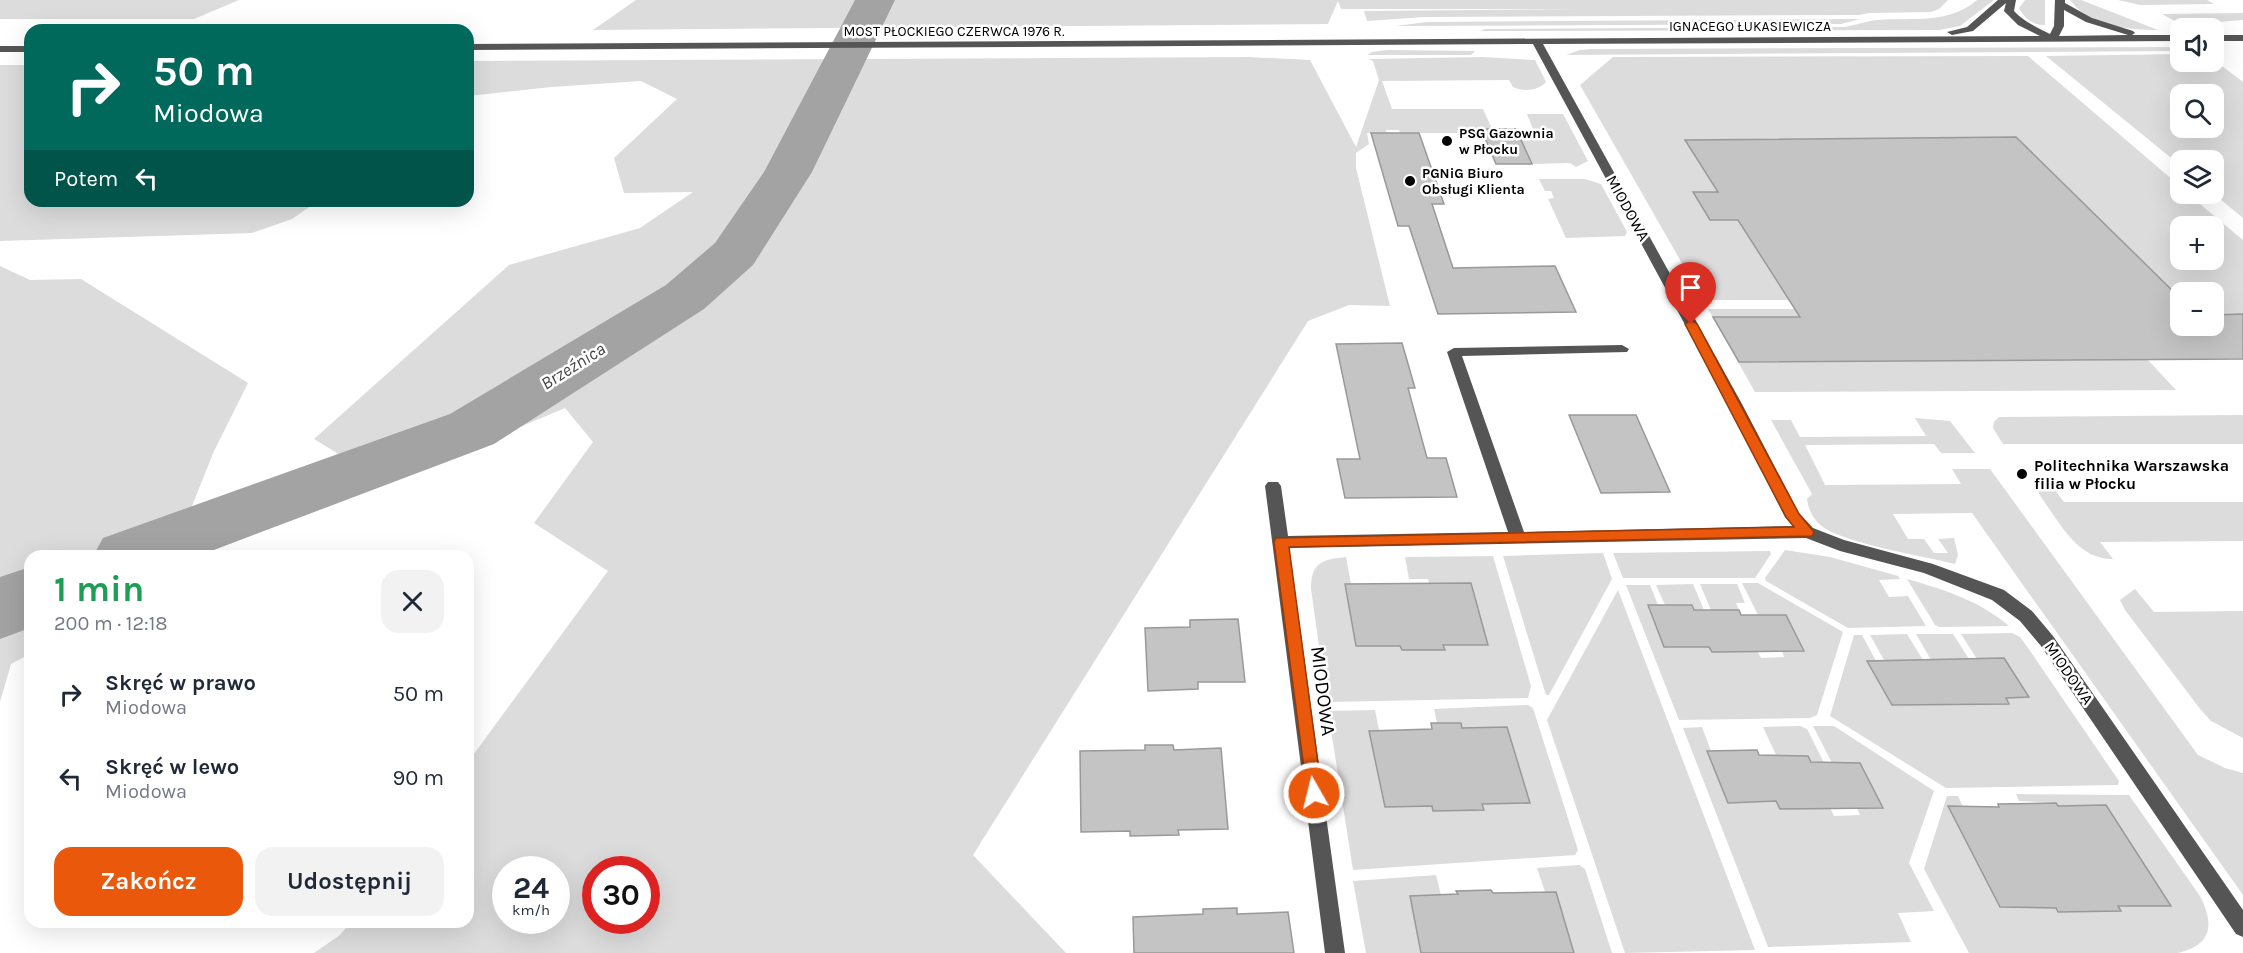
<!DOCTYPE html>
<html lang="pl">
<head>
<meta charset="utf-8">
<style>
	body { margin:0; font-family:Karla,sans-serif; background:#f2f2f3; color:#1f2937; height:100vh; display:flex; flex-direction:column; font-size:22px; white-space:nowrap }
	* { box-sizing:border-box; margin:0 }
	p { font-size:20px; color:#747a83 }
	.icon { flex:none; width:33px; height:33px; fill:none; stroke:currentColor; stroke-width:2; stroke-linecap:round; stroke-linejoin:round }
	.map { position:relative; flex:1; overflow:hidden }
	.side { position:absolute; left:24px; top:550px; width:450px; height:378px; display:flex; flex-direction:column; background:#fff; border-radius:18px; box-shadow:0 6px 24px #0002 }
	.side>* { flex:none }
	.banner { position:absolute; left:24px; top:24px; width:450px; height:183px; border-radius:18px; box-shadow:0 6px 24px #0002; background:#00695c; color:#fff; overflow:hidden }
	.tools { position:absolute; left:2170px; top:18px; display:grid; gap:12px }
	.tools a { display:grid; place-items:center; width:54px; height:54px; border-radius:12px; background:#fff; box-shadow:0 6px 24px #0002; font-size:30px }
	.speed { position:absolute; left:492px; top:856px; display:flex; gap:12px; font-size:30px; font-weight:700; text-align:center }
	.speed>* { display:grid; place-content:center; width:78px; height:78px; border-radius:50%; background:#fff; box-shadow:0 6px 24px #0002; line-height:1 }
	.speed small { font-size:15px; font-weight:400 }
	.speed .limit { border:9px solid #d22; background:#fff; color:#111 }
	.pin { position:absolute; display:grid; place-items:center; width:51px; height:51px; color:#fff; margin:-62px -26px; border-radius:50% 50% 50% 0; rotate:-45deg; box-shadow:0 0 6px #0007 }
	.pin .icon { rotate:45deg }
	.me { position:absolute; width:66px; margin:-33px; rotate:352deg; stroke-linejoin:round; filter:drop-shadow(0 0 4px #0008) }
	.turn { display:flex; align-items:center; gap:21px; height:126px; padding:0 30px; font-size:27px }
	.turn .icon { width:78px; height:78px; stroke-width:2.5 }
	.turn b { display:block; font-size:42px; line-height:51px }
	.then { display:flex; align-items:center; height:57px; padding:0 30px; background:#0003; gap:12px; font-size:22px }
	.round { display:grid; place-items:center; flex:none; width:63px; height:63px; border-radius:18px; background:#f2f2f3 }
	.headline { display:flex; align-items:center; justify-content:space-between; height:102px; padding:0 30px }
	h1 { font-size:36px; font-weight:700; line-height:45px; color:#1e9e55 }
	.cta { display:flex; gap:12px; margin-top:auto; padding:12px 30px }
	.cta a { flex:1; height:69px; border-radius:18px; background:#ea580c; color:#fff; font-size:24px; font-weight:700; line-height:69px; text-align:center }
	.cta a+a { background:#f2f2f3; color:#1f2937 }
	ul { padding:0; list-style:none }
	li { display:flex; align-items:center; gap:18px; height:84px; padding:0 30px }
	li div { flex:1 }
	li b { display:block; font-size:22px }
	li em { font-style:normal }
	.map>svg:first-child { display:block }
	.green { fill:#dcdcdc; fill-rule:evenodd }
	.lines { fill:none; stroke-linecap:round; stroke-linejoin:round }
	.river { fill:#a3a3a3; fill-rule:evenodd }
	.building { fill:#c4c4c4; stroke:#999; stroke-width:1.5 }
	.minor { fill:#555; fill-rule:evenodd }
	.route { fill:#ea580c; stroke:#983908; stroke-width:1.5 }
	.poi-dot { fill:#000; stroke:#fff; stroke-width:2 }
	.labels { text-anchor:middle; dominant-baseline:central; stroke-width:5; stroke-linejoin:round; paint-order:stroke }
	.far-street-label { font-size:14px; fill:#000; stroke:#fff }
	.far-poi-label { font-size:14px; font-weight:bold; fill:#000; stroke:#fff; text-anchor:start }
	.street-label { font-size:16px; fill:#000; stroke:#fff }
	.poi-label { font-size:16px; font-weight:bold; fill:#000; stroke:#fff; text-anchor:start }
	.water-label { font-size:18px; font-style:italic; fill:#444; stroke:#fff }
	.near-street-label { font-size:20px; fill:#000; stroke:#fff }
</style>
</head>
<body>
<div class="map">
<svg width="2243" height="953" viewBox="0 0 2243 953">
	<rect width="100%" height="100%" fill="#fff"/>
	<g class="green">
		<polygon points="0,0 239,0 194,19 0,19"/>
		<polygon points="636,0 1948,0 1939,9 1931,12 1869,13 1859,15 1424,17 1367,21 1364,11 1584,9 1341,9 1338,1 1328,24 593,30"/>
		<path d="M1977 0H1994L1960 26 1939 30 1480 31 1485 29 1845 27C1855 25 1867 21 1877 20 1913 17 1948 25 1977 0Z"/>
		<path d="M2025 0H2045V25C2034 26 2024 18 2019 8Z"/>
		<path d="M2070 0H2081L2158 30C2128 30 2089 26 2070 0Z"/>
		<polygon points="2118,0 2207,0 2214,4 2140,5"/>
		<polygon points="2243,13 2243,20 2182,25 2162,14"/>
		<polygon points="1860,19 1841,24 1396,26 1427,22"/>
		<polygon points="2181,47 2181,51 1566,55 1580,50 1591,49"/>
		<polygon points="1387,50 1475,51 1471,55 1367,55 1372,52"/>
		<path d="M2181 54V62L2214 60 2243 82V218L2214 194V160H2181V166L2046 56ZM2181 94H2214V128H2181Z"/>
		<path d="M2028 56 2181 187V194H2188L2243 240V314L2214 315V292H2181V299L1686 141 1701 166 1769 191 1693 192 1738 220 1844 300H1703L1580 85 1613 57ZM2181 226H2214V260H2181Z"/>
		<path d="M1248 57 1310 60 1356 147 1379 80 1373 61 1368 59 1482 57 1535 60 1546 82C1538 91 1523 92 1513 87L1509 80 1382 81 1392 109H1483L1492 129H1481V133H1400L1399 130H1386V133H1367L1369 144 1356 153V168L1390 306 1349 305 1308 321 973 855 1066 953H314L340 935 350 923 468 922V762L608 571 534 523 593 442 565 408 386 483 314 439 509 265 640 228 693 192 624 193 614 158 677 99 641 81 551 87 468 96V61ZM506 870H556V921H506ZM596 870H646V921H596Z"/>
		<polygon points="0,65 30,65 30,201 318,201 292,219 252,233 0,241"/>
		<polygon points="1527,114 1563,114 1588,161 1576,167 1570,163 1532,164 1516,129 1533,129"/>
		<polygon points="1539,179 1585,179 1601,184 1627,232 1625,236 1566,238 1548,199 1554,198 1551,191 1545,191"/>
		<polygon points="0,266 30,280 81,279 248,383 214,451 172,556 30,556 30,654 11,664 0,702"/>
		<polygon points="1708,309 1850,309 1855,317 1714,317 1739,362 2148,360 2176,390 1755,392"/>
		<polygon points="2243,415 2243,444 2003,444 1993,428 1994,422 1999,417"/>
		<path d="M1915 418 1950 421 1975 453H1941L1934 444 1805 445 1825 485 1961 484 1952 469H1990L2198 755 2225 768 2243 773V895L1972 513 1893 514 1908 539H1924L1934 553H1948L1938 539 1954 538 1958 555 1955 564C1923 556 1847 544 1823 527 1814 521 1808 509 1807 499L1812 494 1771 420H1791L1800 437 1926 436Z"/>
		<path d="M2048 481 2064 502H2243V541L2100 542 2113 559C2077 560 2058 520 2039 494L2038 488 2040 484Z"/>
		<polygon points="1785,550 1830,557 1898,576 1900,579 1879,580 1889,597 1908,596 1926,626 1848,628 1766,581 1765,578"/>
		<polygon points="1770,551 1771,554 1755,578 1623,578 1613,553"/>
		<polygon points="1603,553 1612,579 1549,695 1546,695 1503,556"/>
		<path d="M1493 556 1531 686 1528 698 1327 702 1311 589C1311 563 1322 559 1346 557L1351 584H1345L1356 646H1400L1402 650H1444L1443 645H1488L1472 584 1429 583 1428 579H1409L1405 557Z"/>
		<path d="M1907 579C1945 590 1978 600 2009 626L1939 627 1935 625Z"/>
		<polygon points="1742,583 1758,583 1843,632 1817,715 1810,718 1679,720 1626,585 1650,585 1658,605 1648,606 1665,647 1707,641 1712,652 1734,652 1755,646 1761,658 1784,657 1782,651 1804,651 1786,615 1758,615"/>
		<polygon points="1693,584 1704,610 1694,610 1692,605 1665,605 1656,585"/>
		<polygon points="1700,584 1737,584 1745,603 1736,603 1739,610 1711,610"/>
		<polygon points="2135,589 2154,612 2243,611 2243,738 2211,721 2201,710 2125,610 2120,600"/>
		<polygon points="1618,590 1755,950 1625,953 1547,720"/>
		<polygon points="2012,633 2020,637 2028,648 2119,781 2118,785 1946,788 1830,716 1854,635 1862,635 1876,661 1867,661 1892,705 1914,705 1934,699 1937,705 1961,705 1981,698 1985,704 2008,704 2006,698 2028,697 1977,659 1961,634"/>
		<polygon points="1907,634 1923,660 1884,660 1870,635"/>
		<polygon points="1916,634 1953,634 1969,659 1931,660"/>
		<polygon points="1528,705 1533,708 1578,850 1575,855 1353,870 1328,711 1375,710 1379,730 1369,731 1385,807 1432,806 1483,810 1482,804 1530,803 1507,727 1462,728 1460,723 1437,723 1434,709"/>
		<polygon points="1800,726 1807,729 1824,763 1811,763 1777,757 1763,727"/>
		<polygon points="1813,726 1834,726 1934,791 1909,863 1934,911 1898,913 1911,942 1768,947 1683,728 1702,727 1711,751 1749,795 1827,801 1834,816 1860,815 1857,808 1883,808 1860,763 1832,763"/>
		<path d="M2016 794 2129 795 2200 896C2214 924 2213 945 2178 953H1969L1924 869 1947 796H1958L1963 807H1948L2000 907 2056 908 2058 912 2120 911 2118 906H2171L2106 805 2058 806 2056 803 2019 801Z"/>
		<polygon points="1579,865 1585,869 1612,953 1574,953 1556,892 1545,892 1537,868"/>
		<polygon points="1436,875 1441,895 1410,896 1421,953 1366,953 1353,881"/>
	</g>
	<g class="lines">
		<g class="river">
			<polygon points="855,0 895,0 812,172 753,265 704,309 494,444 198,556 93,556 103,538 450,414 666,285 715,243 764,172"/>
			<polygon points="30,567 30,628 0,639 0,577"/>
		</g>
	</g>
	<g class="building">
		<polygon points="1481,129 1516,129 1532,164 1496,164"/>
		<polygon points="1371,133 1419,133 1444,204 1432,204 1453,268 1555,266 1576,312 1438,314 1409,226 1398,226"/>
		<polygon points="2016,137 2181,299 2181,326 2214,326 2214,315 2243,314 2243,359 1739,362 1713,317 1800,317 1738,220 1710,220 1693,192 1718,192 1685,140"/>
		<polygon points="1402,343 1415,388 1408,388 1427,458 1446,458 1457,497 1345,498 1337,459 1360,459 1336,344"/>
		<polygon points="1569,415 1636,415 1670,492 1601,493"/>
		<polygon points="1471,583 1488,645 1443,645 1445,650 1402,650 1400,646 1356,646 1345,584"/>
		<polygon points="1648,605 1692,605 1694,610 1739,610 1741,615 1786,615 1804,651 1712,652 1709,647 1664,647"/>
		<polygon points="1238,619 1245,682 1198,682 1198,689 1148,691 1145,628 1190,627 1190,620"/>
		<polygon points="2004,658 2029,697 2006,698 2009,704 1892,705 1867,661"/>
		<polygon points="1431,723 1461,723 1462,728 1507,727 1530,803 1482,804 1484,810 1433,811 1432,806 1385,807 1369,731 1432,729"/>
		<polygon points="1145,745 1173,745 1174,750 1221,748 1228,829 1178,830 1179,835 1130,836 1130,831 1081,832 1080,751 1145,750"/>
		<polygon points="1757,750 1759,755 1808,756 1811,762 1860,763 1883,808 1780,809 1776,801 1728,803 1707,751"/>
		<polygon points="2056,803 2058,806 2106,805 2171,906 2118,906 2121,911 2058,912 2056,908 2000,907 1948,806 1999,807 1998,804"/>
		<polygon points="1491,890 1493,893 1556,892 1574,953 1421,953 1410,896 1458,894 1456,891"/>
		<polygon points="1237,908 1237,914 1288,912 1294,953 1134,953 1133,917 1203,914 1203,909"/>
	</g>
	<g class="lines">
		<g class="minor">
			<path d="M1998 0H2016L2014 11C2024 22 2037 27 2050 34L2054 26 2055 0H2065V3L2092 18 2133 31 2135 33 2132 35H2181V41L1543 44 1742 404 1799 513 1813 528 1844 540 1933 564 2004 590 2032 611 2053 636 2243 910V937L2236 934 2041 646 2020 621 1992 600 1924 573 1840 551 1806 538 1289 548 1345 953H1325L1265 486 1268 482H1278L1281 486 1288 536 1508 532 1447 352 1454 348 1622 345 1629 349 1627 352 1462 356 1524 532 1793 526 1785 517 1728 404 1533 44 468 50V44L2040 36 2018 25 2004 11 2006 3 1973 31 1952 35 1947 32 1967 27ZM2064 10 2086 22 2128 35 2059 36 2064 26Z"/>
			<rect x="2214" y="35" width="29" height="6"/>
			<rect x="0" y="46" width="30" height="6"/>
		</g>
	</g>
	<polygon class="route" points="1691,320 1697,324 1799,514 1814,532 1812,536 1289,547 1322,793 1320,798 1314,801 1308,798 1274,542 1276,538 1794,527 1786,517 1685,324"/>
	<g class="poi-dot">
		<circle cx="1447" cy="141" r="6"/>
		<circle cx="1410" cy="181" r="6"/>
		<circle cx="2022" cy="474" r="6"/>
	</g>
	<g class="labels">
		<g class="far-street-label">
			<text x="1750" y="26">IGNACEGO ŁUKASIEWICZA</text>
			<text x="954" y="31">MOST PŁOCKIEGO CZERWCA 1976 R.</text>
		</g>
		<g class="far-poi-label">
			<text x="1459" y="133">PSG Gazownia<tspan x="1459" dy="16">w Płocku</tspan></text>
			<text x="1422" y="173">PGNiG Biuro<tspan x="1422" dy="16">Obsługi Klienta</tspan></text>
		</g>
		<g class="street-label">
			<text transform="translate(1628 208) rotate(61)">MIODOWA</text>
			<text transform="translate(2069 673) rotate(55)">MIODOWA</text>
		</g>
		<g class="poi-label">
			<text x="2034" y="465">Politechnika Warszawska<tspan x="2034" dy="18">filia w Płocku</tspan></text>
		</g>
		<g class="water-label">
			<text transform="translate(573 366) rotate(-32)">Brzeźnica</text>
		</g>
		<g class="near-street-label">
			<text transform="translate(1323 691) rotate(83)">MIODOWA</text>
		</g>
	</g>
</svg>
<div class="tools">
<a><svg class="icon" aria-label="sound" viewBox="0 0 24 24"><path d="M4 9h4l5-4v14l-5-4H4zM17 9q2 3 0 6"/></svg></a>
<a><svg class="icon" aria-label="search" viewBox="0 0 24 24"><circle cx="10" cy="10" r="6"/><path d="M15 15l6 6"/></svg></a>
<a><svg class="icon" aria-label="layers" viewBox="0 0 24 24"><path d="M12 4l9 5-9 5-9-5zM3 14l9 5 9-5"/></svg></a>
<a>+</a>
<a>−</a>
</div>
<div class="speed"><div>24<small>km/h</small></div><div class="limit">30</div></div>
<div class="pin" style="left:1691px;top:324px;background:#d93025"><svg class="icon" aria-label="arrive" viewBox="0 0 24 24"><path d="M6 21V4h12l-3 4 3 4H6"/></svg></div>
<svg class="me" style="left:1314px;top:793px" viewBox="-20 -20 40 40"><circle r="17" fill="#ea580c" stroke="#fff" stroke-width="3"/><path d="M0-11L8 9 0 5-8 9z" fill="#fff"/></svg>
<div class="banner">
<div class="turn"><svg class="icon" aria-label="right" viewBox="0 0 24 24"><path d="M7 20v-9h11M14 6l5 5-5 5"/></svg><div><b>50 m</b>Miodowa</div></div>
<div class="then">Potem<svg class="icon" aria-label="left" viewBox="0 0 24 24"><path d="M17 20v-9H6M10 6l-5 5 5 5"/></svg></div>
</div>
<section class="side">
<div class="headline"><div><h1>1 min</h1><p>200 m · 12:18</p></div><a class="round"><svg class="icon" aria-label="close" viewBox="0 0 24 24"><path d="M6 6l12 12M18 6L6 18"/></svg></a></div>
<ul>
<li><svg class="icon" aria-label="right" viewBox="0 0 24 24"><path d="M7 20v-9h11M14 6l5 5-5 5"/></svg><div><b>Skręć w prawo</b><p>Miodowa</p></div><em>50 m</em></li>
<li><svg class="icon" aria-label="left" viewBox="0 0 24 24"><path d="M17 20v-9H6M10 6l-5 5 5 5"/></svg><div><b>Skręć w lewo</b><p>Miodowa</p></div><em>90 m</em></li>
</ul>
<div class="cta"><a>Zakończ</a><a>Udostępnij</a></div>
</section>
</div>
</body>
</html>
